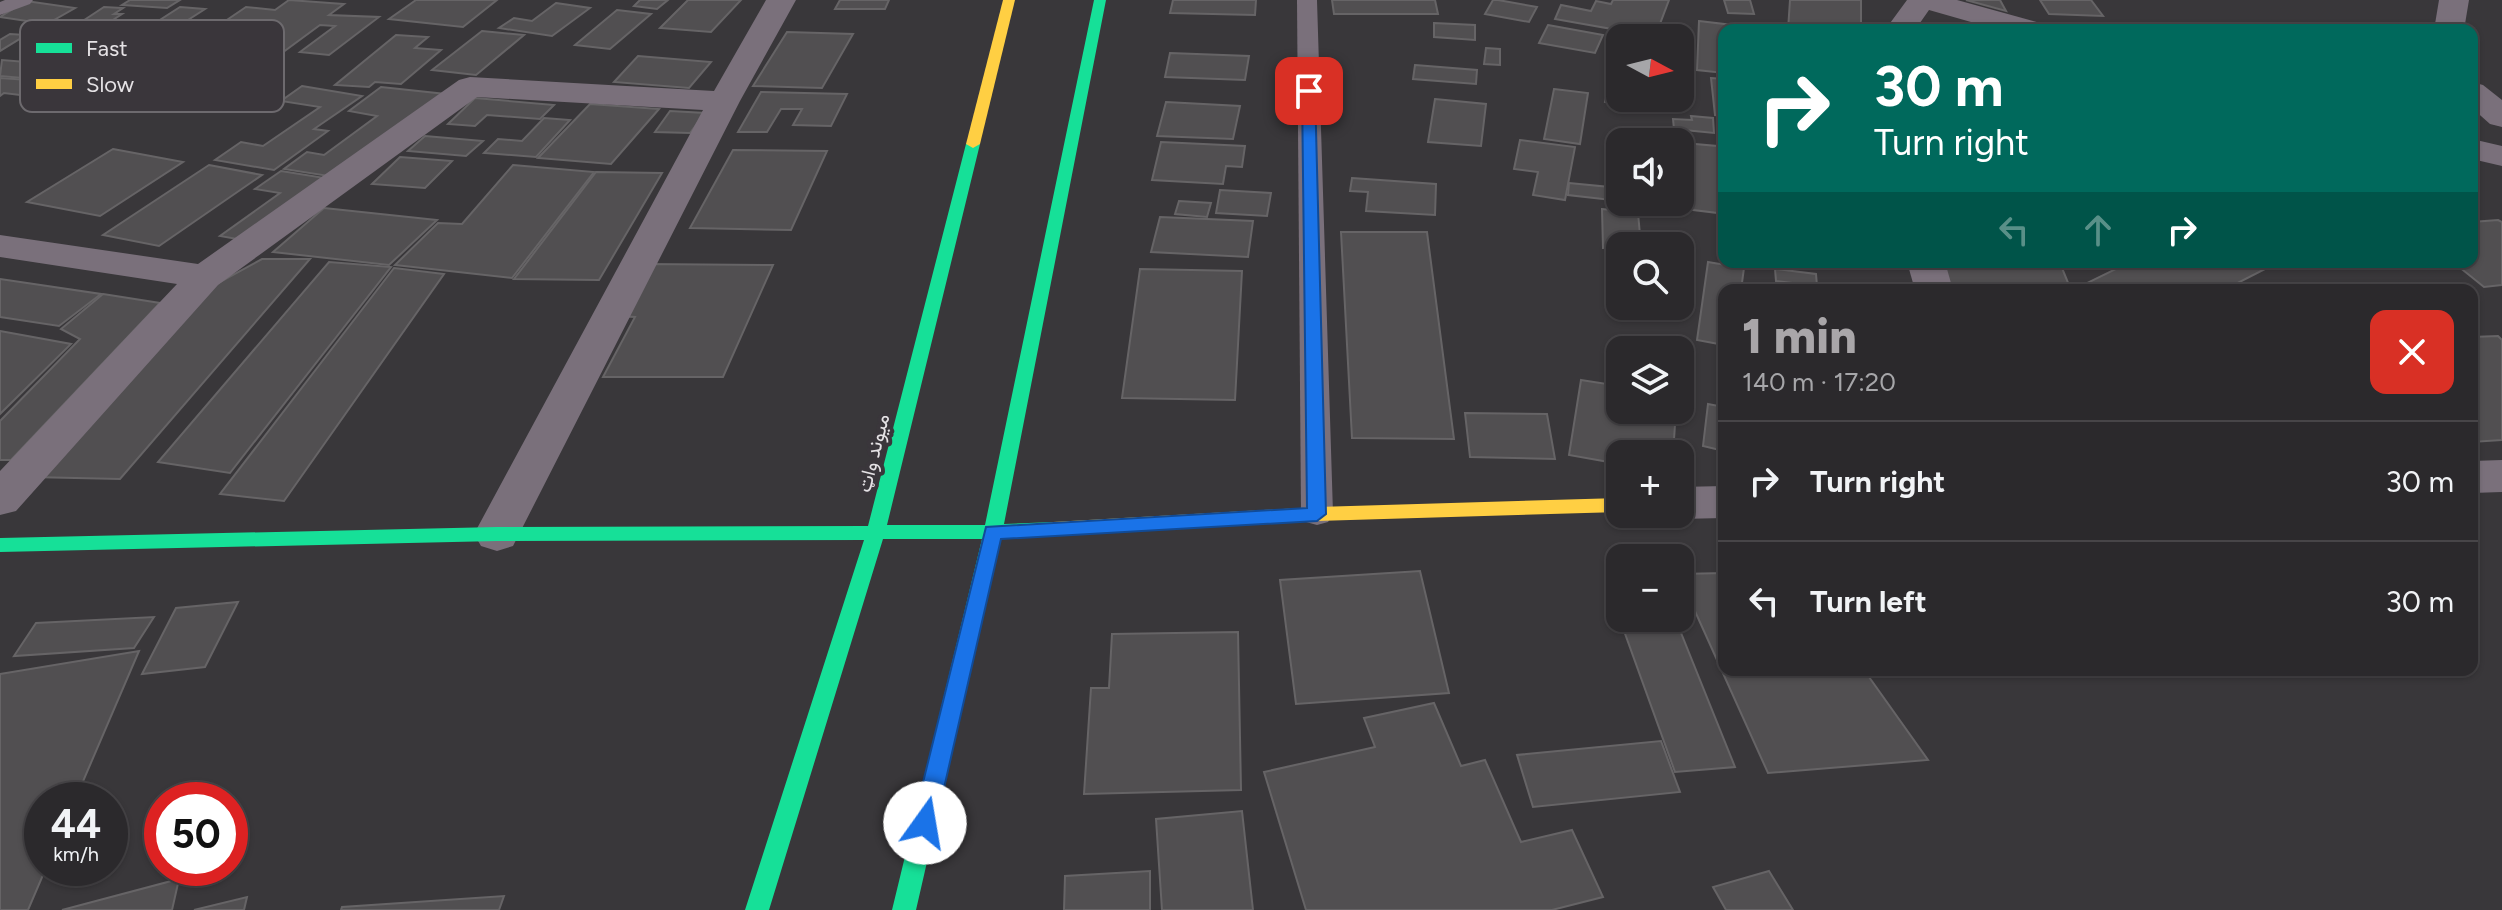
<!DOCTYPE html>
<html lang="en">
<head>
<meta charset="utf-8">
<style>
	body { margin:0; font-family:Figtree,Vazirmatn,sans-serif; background:#373538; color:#f1f3f6; height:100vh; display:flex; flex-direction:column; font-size:30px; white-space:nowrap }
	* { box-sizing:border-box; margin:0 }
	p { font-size:26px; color:#a6a6a9 }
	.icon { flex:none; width:44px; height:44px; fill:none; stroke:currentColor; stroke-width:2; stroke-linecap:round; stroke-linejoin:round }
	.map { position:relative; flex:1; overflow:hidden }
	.drawer { position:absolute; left:1718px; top:284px; width:760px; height:392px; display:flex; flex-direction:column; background:#2b292c; border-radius:16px; box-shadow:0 2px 6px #0004,0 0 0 2px #474548 }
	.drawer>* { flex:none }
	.banner { position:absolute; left:1718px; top:24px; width:760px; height:244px; border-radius:16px; box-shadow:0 2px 6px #0004,0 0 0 2px #474548; background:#00695c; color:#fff; overflow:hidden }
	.needle { width:52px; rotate:97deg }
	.fabs { position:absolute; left:1606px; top:24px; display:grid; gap:16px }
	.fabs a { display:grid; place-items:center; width:88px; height:88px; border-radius:16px; background:#2b292c; box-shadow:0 2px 6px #0004,0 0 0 2px #474548; font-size:40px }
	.speed { position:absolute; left:24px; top:782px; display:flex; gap:16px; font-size:40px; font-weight:700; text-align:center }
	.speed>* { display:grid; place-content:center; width:104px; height:104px; border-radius:50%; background:#2b292c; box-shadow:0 2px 6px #0004,0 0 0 2px #474548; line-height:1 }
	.speed small { font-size:20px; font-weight:400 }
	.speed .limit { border:12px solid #d22; background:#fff; color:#111 }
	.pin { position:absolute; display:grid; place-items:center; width:68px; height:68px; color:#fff; margin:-34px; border-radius:16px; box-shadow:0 4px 12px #0006 }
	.me { position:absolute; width:88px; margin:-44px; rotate:13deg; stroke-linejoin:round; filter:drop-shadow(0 0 6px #0008) }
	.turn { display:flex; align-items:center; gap:28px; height:168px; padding:0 24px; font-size:36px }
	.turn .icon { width:104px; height:104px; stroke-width:2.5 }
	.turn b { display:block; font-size:56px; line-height:68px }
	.lanes { display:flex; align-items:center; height:76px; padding:0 24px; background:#0003; justify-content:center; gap:40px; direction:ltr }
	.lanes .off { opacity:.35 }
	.round { display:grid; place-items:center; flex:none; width:84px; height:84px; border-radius:16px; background:#373538 }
	.overview { display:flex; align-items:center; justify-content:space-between; height:136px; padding:0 24px }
	h1 { font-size:48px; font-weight:800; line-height:60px; color:#a9a6a9 }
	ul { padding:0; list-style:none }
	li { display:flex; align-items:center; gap:24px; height:120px; padding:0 24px; border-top:2px solid #474548 }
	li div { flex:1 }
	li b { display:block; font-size:30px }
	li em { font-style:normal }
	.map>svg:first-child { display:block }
	.building { fill:#514f51; stroke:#666466; stroke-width:2 }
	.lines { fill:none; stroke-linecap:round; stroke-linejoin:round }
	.lane { fill:#7a707b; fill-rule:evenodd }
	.street { fill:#7a707b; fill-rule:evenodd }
	.fast { fill:#16e098; fill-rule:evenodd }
	.slow { fill:#ffcf43; fill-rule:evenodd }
	.route { fill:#1a73e8; stroke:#114b97; stroke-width:2 }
	.labels { text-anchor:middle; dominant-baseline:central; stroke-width:8; stroke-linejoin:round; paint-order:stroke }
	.street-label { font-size:20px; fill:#e5e2e5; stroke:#3a363b }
	.key { fill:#3a363b; stroke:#6d6a6e; stroke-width:2 }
	.key-label { font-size:22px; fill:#e5e2e5 }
</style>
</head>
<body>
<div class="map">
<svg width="2502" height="910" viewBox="0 0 2502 910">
	<rect width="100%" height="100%" fill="#39373a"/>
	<g class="building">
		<polygon points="130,0 180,0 167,8 122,5"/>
		<polygon points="289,0 344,4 329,15 379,17 329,55 300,52 335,26 320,25 267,64 205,62 217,54 208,53 220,45 193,43 246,7 275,10"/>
		<polygon points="416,0 497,0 463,27 389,19"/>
		<polygon points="640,0 668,0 657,9 634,6"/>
		<polygon points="688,0 741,0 711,32 660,28"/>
		<polygon points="840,0 889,0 885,9 835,9"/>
		<polygon points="1173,0 1256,0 1255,15 1170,13"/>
		<polygon points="1332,0 1435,0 1438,14 1334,14"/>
		<polygon points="1493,0 1498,0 1537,7 1529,22 1485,14"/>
		<polygon points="1613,0 1669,0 1658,29 1632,24 1629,32 1555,19 1561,5 1591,11 1596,1 1611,4"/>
		<polygon points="1724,0 1750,0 1754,14 1728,13"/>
		<polygon points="1790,0 1861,0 1861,30 1788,30"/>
		<polygon points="1966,0 2000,0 2006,11"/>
		<polygon points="2040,0 2091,0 2103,16 2049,14"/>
		<polygon points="26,1 75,8 47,24 0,17"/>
		<polygon points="556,3 590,8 552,36 499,28 514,18 532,21"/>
		<polygon points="104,7 123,8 114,14 122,14 99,29 72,28"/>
		<polygon points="180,7 205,9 160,38 135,36"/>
		<polygon points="617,10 651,14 610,49 575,45"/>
		<polygon points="1699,21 1741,26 1741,30 1724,30 1724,73 1697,70"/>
		<polygon points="1434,23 1475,25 1475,40 1434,37"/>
		<polygon points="1548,25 1603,35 1595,53 1539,43"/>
		<polygon points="482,31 524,35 476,75 432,70"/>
		<polygon points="787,32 853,34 822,88 753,86"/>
		<polygon points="10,34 26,35 0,51 0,40"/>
		<polygon points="396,35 428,37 415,48 441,50 401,84 375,82 369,87 335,85"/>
		<polygon points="61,40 91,42 34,79 0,76 2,60 26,62"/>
		<polygon points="1486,48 1500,49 1500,65 1484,64"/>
		<polygon points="1170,53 1249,56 1245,80 1165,77"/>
		<polygon points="638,56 711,62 689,88 614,82"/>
		<polygon points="1415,65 1477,70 1476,84 1413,79"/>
		<polygon points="1611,70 1620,71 1620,98 1635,98 1634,106 1605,102"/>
		<polygon points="0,78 58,82 50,88 76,90 61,100 4,93 0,96"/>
		<polygon points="1711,78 1724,79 1724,116 1715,115"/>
		<polygon points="302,86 362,96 314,129 328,131 274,170 215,160 241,142 263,146 320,107 281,101"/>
		<polygon points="381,87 446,94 335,177 284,169 307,152 324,155 377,116 349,111"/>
		<polygon points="1554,89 1588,93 1580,144 1544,139"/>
		<polygon points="761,92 847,94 831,126 793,125 802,109 781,109 767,132 738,132"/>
		<polygon points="475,98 554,105 540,119 487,115 475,126 448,124"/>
		<polygon points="1435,99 1486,104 1481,146 1428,142"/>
		<polygon points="1166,102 1240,106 1233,139 1157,136"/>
		<polygon points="590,104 659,109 611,164 538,158"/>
		<polygon points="670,111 705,113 690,133 655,132"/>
		<polygon points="1691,116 1713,118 1714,133 1674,129 1673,119 1692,120"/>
		<polygon points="544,118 570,120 536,157 484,153 498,139 522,141"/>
		<polygon points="425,136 483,141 466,156 408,151"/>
		<polygon points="1520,140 1575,147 1565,200 1533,195 1538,172 1514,169"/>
		<polygon points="1161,142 1245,146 1242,167 1226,166 1223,184 1152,180"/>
		<polygon points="1684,143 1717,146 1718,213 1628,202 1680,202"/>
		<polygon points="113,149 183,162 100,216 27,202"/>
		<polygon points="733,150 827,151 791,230 690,228"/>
		<polygon points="400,157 452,161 425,188 372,184"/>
		<polygon points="209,165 262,175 159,246 103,235"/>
		<polygon points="513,165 594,172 512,278 395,265 438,223 462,224"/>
		<polygon points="281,171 331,179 248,241 220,236 280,193 255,189"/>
		<polygon points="596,172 662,173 599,280 514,279"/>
		<polygon points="1352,178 1436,184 1435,215 1366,211 1368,192 1350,191"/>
		<polygon points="1569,183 1620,188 1620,201 1568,195"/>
		<polygon points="1220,190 1271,193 1267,216 1216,213"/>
		<polygon points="1179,201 1211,203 1207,217 1175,214"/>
		<polygon points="324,208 437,220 389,265 273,252"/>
		<polygon points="1602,209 1638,213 1641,246 1603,248"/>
		<polygon points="1160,217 1253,221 1248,257 1151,252"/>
		<polygon points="2498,220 2502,222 2502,285 2484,287 2453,262 2472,262 2472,222"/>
		<polygon points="1341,232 1427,232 1454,439 1352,438"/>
		<polygon points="262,259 310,259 120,479 32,477 207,289"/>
		<polygon points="329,262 391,267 230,473 158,462"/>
		<polygon points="1708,262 1744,268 1741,290 1724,290 1724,345 1697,340"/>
		<polygon points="1940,262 2001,262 2062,268 2071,290 1949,290"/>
		<polygon points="2130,262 2255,262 2267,268 2224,290 2098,290 2087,283"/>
		<polygon points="645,264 773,265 723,377 603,377 635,317 616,316"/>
		<polygon points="394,268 444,274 284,501 220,494"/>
		<polygon points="1140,269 1242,271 1235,400 1122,398"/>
		<polygon points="1775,269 1816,274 1817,286 1776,281"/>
		<polygon points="0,279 101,294 59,326 0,317"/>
		<polygon points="103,294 160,303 11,460 0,460 0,421 80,339 61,329"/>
		<polygon points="0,331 71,344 0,414"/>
		<polygon points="2498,336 2502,340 2502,440 2472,442 2472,337"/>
		<polygon points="1581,380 1620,386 1620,410 1676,410 1673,454 1620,454 1620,464 1569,455"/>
		<polygon points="1708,404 1724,407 1724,451 1703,446"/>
		<polygon points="1465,413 1547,414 1555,459 1470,457"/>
		<polygon points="1420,571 1449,693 1296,704 1280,580"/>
		<polygon points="1724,573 1724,670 1864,670 1928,760 1768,773 1680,578 1680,574"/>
		<polygon points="238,602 205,667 142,674 176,608"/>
		<polygon points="154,617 134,648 14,656 36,623"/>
		<polygon points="1619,617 1675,618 1735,767 1675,772"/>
		<polygon points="1238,632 1241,790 1084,794 1091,688 1109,688 1112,634"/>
		<polygon points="139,651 75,800 42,800 42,868 46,868 28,910 0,910 0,674"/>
		<polygon points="1434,703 1461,766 1485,760 1521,842 1572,830 1603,897 1552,910 1306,910 1264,772 1375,747 1364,718"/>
		<polygon points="1661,741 1680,792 1533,807 1517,755"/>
		<polygon points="1242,811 1253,910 1162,910 1156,819"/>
		<polygon points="1150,871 1150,910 1064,910 1065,876"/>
		<polygon points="1769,871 1793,910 1726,910 1713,887"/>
		<polygon points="179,879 172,910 62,910"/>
		<polygon points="504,896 499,910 341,910 342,907"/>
		<polygon points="247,897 244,910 194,910"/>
	</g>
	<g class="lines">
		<g class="lane">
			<polygon points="5,0 33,0 30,4 0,15 0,2"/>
			<polygon points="1297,0 1317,0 1333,514 1328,522 1317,525 1306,522 1301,514"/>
		</g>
		<g class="street">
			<polygon points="766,0 796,0 740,101 513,546 497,551 481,546 474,534 703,110 477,97 218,285 16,511 0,515 0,471 177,284 0,257 0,235 198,264 459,80 470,77 714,91"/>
			<polygon points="1907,0 1957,0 2044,24 2048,30 1999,30 1929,10 1915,30 1885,30"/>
			<polygon points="2439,0 2469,0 2464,30 2434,30"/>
			<polygon points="2472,82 2483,85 2502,100 2502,127 2490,124 2472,108"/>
			<polygon points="2472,139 2502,146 2502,166 2472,159"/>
			<polygon points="1907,262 1945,262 1953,290 1915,290"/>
			<polygon points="2502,460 2502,492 2472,493 2472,461"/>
			<polygon points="1724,486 1724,518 1680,519 1664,514 1680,514 1680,487"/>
		</g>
		<polygon class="fast" points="1094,0 1106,0 1004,524 1053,522 1060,524 1062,529 1060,534 1053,536 1001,539 916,910 892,910 982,539 883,539 769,910 745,910 864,540 497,541 0,552 0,538 497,527 868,526 966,144 973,140 980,144 887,525 985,525"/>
		<g class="slow">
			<polygon points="1003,0 1015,0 980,144 973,148 966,144"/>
			<polygon points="1620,498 1620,512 1317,521 1053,536 1046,534 1044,529 1046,524 1053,522 1317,507"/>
		</g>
	</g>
	<polygon class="route" points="1309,87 1315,91 1326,514 1317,521 1001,539 936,823 933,830 925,833 916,830 913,823 986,527 1307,508 1302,91"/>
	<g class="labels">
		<g class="street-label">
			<text transform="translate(873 453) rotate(-76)">میوند واټ</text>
		</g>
	</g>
	<rect x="20" y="20" width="264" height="92" rx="12" class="key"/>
	<rect x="36" y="43" width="36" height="10" fill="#16e098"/>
	<rect x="36" y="79" width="36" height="10" fill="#ffcf43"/>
	<g class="key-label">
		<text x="86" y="56">Fast</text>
		<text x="86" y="92">Slow</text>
	</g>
</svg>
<div class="fabs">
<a><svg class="needle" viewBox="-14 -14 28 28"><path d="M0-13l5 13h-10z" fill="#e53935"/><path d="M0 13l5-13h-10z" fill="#a6a6a9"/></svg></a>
<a><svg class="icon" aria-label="sound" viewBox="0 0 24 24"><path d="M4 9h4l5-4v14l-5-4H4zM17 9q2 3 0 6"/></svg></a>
<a><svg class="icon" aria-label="search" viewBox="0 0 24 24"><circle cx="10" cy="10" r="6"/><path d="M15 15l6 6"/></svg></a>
<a><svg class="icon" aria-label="layers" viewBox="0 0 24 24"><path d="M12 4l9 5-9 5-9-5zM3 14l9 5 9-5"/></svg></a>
<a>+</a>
<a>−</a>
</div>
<div class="speed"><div>44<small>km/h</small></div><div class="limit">50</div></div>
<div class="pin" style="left:1309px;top:91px;background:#d93025"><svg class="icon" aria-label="arrive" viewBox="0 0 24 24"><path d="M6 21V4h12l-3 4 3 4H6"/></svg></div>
<svg class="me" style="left:925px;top:823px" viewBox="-20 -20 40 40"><circle r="19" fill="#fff"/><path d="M0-13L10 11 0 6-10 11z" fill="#1a73e8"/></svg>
<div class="banner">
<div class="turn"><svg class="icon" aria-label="right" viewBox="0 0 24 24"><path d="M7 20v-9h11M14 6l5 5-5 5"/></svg><div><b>30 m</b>Turn right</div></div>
<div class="lanes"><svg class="icon off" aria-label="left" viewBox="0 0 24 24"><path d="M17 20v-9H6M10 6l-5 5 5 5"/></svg><svg class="icon off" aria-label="ahead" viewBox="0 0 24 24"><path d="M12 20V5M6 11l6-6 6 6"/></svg><svg class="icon" aria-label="right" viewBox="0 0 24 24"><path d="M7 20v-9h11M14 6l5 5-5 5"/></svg></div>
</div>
<section class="drawer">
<div class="overview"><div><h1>1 min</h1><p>140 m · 17:20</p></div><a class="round" style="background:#d93025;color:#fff"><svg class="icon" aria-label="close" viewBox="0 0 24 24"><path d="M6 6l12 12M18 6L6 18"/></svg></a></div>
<ul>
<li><svg class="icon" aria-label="right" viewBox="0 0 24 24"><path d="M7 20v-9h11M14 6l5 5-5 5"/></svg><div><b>Turn right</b></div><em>30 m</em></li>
<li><svg class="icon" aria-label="left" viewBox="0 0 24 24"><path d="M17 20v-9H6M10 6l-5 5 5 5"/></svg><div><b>Turn left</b></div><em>30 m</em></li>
</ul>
</section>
</div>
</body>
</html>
